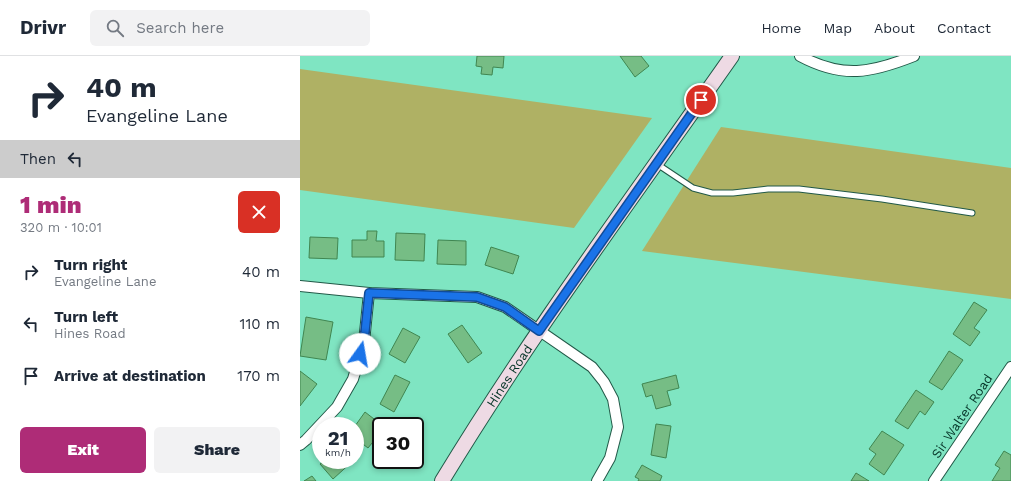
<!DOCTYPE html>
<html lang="en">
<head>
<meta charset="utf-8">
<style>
	body { margin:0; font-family:"Work Sans",sans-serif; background:#f2f2f3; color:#1f2937; height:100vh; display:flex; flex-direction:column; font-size:15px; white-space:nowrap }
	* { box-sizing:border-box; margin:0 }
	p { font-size:13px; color:#747a83 }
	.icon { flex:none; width:22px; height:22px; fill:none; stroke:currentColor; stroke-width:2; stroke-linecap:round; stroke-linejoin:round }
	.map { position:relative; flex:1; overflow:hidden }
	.drawer { display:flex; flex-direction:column; background:#fff; width:300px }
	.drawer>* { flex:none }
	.banner { background:#fff; color:#1f2937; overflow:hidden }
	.speed { position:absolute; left:12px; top:361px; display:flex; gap:8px; font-size:20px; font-weight:700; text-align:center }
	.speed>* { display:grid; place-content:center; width:52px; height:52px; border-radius:50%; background:#fff; box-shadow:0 2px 6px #0003; line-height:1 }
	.speed small { font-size:10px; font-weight:400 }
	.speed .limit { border:2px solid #111; border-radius:6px; background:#fff; color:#111 }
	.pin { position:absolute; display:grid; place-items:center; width:34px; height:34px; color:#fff; margin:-17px; border:2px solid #fff; border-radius:50%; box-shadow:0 1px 4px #0007 }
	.me { position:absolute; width:44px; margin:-22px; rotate:13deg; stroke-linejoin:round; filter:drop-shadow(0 0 3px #0008) }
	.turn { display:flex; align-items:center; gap:14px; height:84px; padding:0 20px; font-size:18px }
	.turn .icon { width:52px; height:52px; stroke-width:2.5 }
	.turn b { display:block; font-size:28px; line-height:34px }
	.then { display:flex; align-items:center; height:38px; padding:0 20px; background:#0003; gap:8px; font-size:15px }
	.round { display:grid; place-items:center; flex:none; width:42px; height:42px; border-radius:6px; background:#f2f2f3 }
	.summary { display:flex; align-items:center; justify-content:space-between; height:68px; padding:0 20px }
	h1 { font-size:24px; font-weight:800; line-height:30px; color:#ae2c77 }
	.action { display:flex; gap:8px; margin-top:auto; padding:8px 20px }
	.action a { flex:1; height:46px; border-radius:6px; background:#ae2c77; color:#fff; font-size:16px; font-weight:800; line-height:46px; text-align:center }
	.action a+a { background:#f2f2f3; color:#1f2937 }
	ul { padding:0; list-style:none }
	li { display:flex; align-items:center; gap:12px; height:52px; padding:0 20px }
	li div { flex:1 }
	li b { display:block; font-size:15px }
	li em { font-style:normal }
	header { display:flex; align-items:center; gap:24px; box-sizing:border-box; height:56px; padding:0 20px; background:#fff; border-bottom:1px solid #e0e1e3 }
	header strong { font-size:19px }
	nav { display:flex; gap:22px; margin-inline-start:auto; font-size:14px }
	.search { width:280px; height:36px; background:#f2f2f3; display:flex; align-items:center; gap:10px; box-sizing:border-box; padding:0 14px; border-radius:6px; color:#747a83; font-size:15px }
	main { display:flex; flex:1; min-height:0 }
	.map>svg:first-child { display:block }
	.green { fill:#afb164 }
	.building { fill:#76bd85; stroke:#408651 }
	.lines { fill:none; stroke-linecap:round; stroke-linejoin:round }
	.lane-casing { stroke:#225948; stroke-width:7 }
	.street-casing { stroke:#225948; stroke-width:12 }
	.secondary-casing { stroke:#225948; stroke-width:16 }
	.lane { stroke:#fff; stroke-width:5 }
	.street { stroke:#fff; stroke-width:10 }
	.secondary { stroke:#eedae4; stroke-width:14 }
	.route-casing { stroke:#114b97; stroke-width:10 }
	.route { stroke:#1a73e8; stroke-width:7 }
	.labels { text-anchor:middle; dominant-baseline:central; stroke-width:3; stroke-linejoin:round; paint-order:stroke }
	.street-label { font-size:13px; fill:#053427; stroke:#7fe5c2 }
</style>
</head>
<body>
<header>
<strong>Drivr</strong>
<div class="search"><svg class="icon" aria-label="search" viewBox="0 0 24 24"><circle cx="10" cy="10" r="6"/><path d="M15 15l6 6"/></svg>Search here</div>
<nav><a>Home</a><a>Map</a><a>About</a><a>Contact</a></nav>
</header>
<main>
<section class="drawer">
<div class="banner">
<div class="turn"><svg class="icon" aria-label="right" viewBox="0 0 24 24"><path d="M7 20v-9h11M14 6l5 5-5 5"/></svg><div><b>40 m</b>Evangeline Lane</div></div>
<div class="then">Then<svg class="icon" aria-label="left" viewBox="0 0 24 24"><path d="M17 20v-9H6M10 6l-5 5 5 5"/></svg></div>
</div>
<div class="summary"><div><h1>1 min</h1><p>320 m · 10:01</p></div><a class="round" style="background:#d93025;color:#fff"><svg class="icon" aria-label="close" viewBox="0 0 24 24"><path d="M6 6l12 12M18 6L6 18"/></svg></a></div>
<ul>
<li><svg class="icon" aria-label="right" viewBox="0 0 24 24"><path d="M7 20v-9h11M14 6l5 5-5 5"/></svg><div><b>Turn right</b><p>Evangeline Lane</p></div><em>40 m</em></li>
<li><svg class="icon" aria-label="left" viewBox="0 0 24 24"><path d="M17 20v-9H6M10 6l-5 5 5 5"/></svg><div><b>Turn left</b><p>Hines Road</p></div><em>110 m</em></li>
<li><svg class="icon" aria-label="arrive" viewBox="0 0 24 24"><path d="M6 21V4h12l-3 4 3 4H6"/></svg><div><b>Arrive at destination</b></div><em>170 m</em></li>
</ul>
<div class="action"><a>Exit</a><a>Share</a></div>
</section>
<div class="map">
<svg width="711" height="425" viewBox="0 0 711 425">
	<rect width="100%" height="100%" fill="#7fe5c2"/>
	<g class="green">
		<polygon points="0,13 352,62 274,172 0,134"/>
		<polygon points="421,71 711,112 711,243 342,195"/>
	</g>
	<g class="building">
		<polygon points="177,0 204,0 203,12 193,11 192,19 181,18 182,11 176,10"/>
		<polygon points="320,0 341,0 349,10 335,21"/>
		<polygon points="67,175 77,175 76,185 84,185 84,201 52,201 52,184 67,184"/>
		<polygon points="96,177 125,178 124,205 95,204"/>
		<polygon points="10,181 38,182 37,203 9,202"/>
		<polygon points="138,184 166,185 166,209 137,208"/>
		<polygon points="191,191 219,200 213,218 185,209"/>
		<polygon points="674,246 687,254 674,272 680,276 670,290 653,278"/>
		<polygon points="6,261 33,266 26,304 0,300"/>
		<polygon points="162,269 182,297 168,307 148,278"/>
		<polygon points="103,272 120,281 105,307 89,298"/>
		<polygon points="649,295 663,304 642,334 629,326"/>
		<polygon points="0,315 17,328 0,350"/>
		<polygon points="95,319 110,326 94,356 80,348"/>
		<polygon points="376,319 379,332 367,335 371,349 356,353 352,339 346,341 342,328"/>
		<polygon points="616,334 634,346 625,359 620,355 608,373 595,365"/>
		<polygon points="65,356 83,370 81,370 81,376 68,392 55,382 55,370"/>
		<polygon points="356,368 371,370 366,402 351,399"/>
		<polygon points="582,375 604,389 584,419 569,408 576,398 569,393"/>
		<polygon points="704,395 711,399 711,425 692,425 700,412 695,409"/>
		<polygon points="25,404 54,404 33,423 20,408"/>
		<polygon points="342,409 362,420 360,425 338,425 339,423 335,421"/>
		<polygon points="556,417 569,425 551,425"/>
		<polygon points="12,420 16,425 4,425"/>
	</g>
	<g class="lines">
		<defs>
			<polyline id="lane" points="357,108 393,132 412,137 433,137 468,133 499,133 582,143 672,157"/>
			<g id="street">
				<path d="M500 0C543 23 571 17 614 0"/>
				<polyline points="0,230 69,237 177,241 205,251 292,311 304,326 313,343 318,371 310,402 297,425"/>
				<polyline points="0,389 6,384 37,351 53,323 64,286 69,237"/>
				<polyline points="634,425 711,311"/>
			</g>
			<g id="secondary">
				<path id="s1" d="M142 425C231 278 334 140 432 0"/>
			</g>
		</defs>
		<use href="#lane" class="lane-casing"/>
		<use href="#street" class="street-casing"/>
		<use href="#secondary" class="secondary-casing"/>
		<use href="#lane" class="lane"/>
		<use href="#street" class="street"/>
		<use href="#secondary" class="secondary"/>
	</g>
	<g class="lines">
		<defs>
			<polyline id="route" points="60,298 64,286 69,237 177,241 205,251 239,275 401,44"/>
		</defs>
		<use href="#route" class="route-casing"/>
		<use href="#route" class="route"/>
	</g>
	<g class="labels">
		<g class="street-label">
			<text stroke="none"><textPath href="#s1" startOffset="125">Hines Road</textPath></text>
			<text transform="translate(662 360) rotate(-56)">Sir Walter Road</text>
		</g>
	</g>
</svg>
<div class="speed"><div>21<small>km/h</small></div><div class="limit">30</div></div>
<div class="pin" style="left:401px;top:44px;background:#d93025"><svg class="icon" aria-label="arrive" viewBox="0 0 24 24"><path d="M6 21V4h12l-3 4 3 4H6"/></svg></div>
<svg class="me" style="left:60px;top:298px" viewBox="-20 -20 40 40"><circle r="19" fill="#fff"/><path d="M0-13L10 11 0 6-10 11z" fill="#1a73e8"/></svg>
</div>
</main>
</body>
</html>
